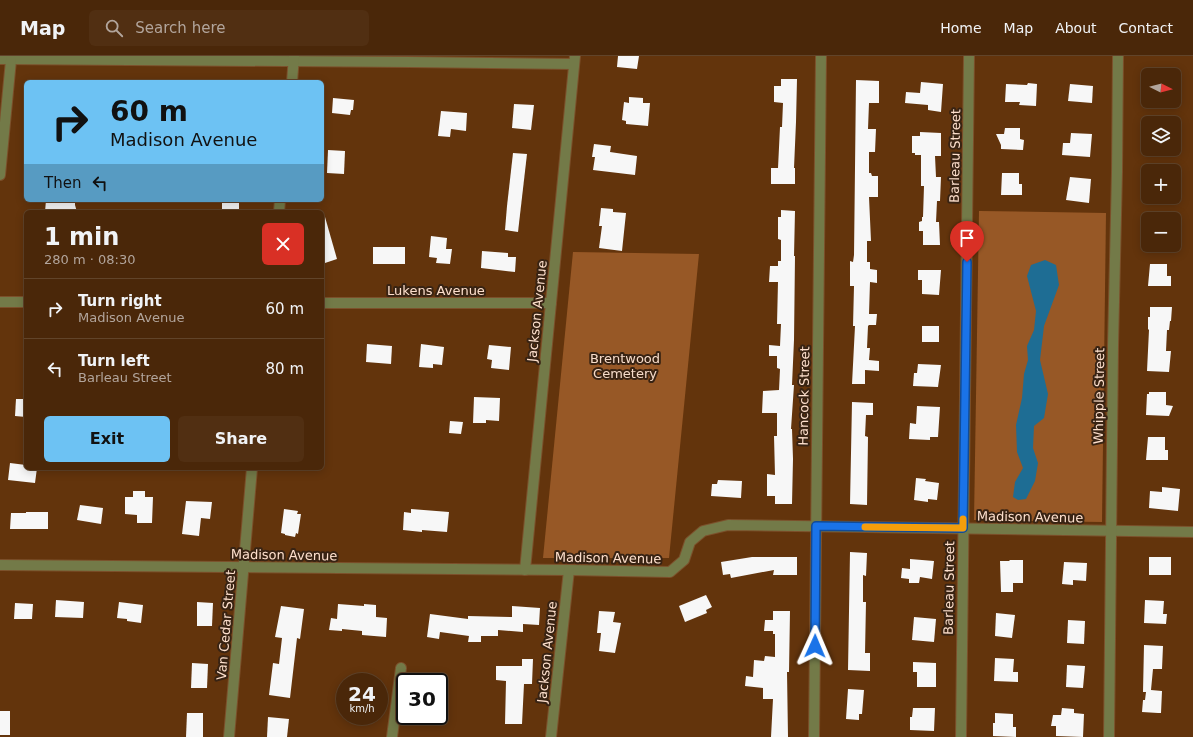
<!DOCTYPE html>
<html lang="en">
<head>
<meta charset="utf-8">
<style>
	body { margin:0; font-family:"DejaVu Sans",sans-serif; background:#512f12; color:#f1f3f6; height:100vh; display:flex; flex-direction:column; font-size:15px; white-space:nowrap }
	* { box-sizing:border-box; margin:0 }
	p { font-size:13px; color:#b2a59c }
	.icon { flex:none; width:22px; height:22px; fill:none; stroke:currentColor; stroke-width:2; stroke-linecap:round; stroke-linejoin:round }
	.map { position:relative; flex:1; overflow:hidden }
	.panel { position:absolute; left:24px; top:154px; width:300px; height:260px; display:flex; flex-direction:column; background:#4a2709; border-radius:6px; box-shadow:0 2px 10px #0003,0 0 0 1px #61442a }
	.panel>* { flex:none }
	.banner { position:absolute; left:24px; top:24px; width:300px; height:122px; border-radius:6px; box-shadow:0 2px 10px #0003,0 0 0 1px #61442a; background:#6dc2f3; color:#111; overflow:hidden }
	.needle { width:26px; rotate:96deg }
	.fabs { position:absolute; left:1141px; top:12px; display:grid; gap:8px }
	.fabs a { display:grid; place-items:center; width:40px; height:40px; border-radius:6px; background:#4a2709; box-shadow:0 2px 10px #0003,0 0 0 1px #61442a; font-size:20px }
	.speed { position:absolute; left:336px; top:617px; display:flex; gap:8px; font-size:20px; font-weight:700; text-align:center }
	.speed>* { display:grid; place-content:center; width:52px; height:52px; border-radius:50%; background:#4a2709; box-shadow:0 2px 10px #0003,0 0 0 1px #61442a; line-height:1 }
	.speed small { font-size:10px; font-weight:400 }
	.speed .limit { border:2px solid #111; border-radius:6px; background:#fff; color:#111 }
	.pin { position:absolute; display:grid; place-items:center; width:34px; height:34px; color:#fff; margin:-41px -17px; border-radius:50% 50% 50% 0; rotate:-45deg; box-shadow:0 0 4px #0007 }
	.pin .icon { rotate:45deg }
	.me { position:absolute; width:44px; margin:-22px; rotate:1deg; stroke-linejoin:round; filter:drop-shadow(0 0 3px #0008) }
	.turn { display:flex; align-items:center; gap:14px; height:84px; padding:0 20px; font-size:18px }
	.turn .icon { width:52px; height:52px; stroke-width:2.5 }
	.turn b { display:block; font-size:28px; line-height:34px }
	.then { display:flex; align-items:center; height:38px; padding:0 20px; background:#0003; gap:8px; font-size:15px }
	.round { display:grid; place-items:center; flex:none; width:42px; height:42px; border-radius:6px; background:#512f12 }
	.overview { display:flex; align-items:center; justify-content:space-between; height:68px; padding:0 20px }
	h1 { font-size:24px; font-weight:800; line-height:30px }
	.cta { display:flex; gap:8px; margin-top:auto; padding:8px 20px }
	.cta a { flex:1; height:46px; border-radius:6px; background:#6dc2f3; color:#111; font-size:16px; font-weight:800; line-height:46px; text-align:center }
	.cta a+a { background:#512f12; color:#f1f3f6 }
	ul { padding:0; list-style:none }
	li { display:flex; align-items:center; gap:12px; height:60px; padding:0 20px; border-top:1px solid #61442a }
	li div { flex:1 }
	li b { display:block; font-size:15px }
	li em { font-style:normal }
	header { display:flex; align-items:center; gap:24px; box-sizing:border-box; height:56px; padding:0 20px; background:#4a2709; border-bottom:1px solid #61442a }
	header strong { font-size:19px }
	nav { display:flex; gap:22px; margin-inline-start:auto; font-size:14px }
	.search { width:280px; height:36px; background:#512f12; display:flex; align-items:center; gap:10px; box-sizing:border-box; padding:0 14px; border-radius:6px; color:#b2a59c; font-size:15px }
	.map>svg:first-child { display:block }
	.green { fill:#975826 }
	.water { fill:#1e6d94 }
	.building { fill:#f7f7f7 }
	.lines { fill:none; stroke-linecap:round; stroke-linejoin:round }
	.minor-casing { stroke:#7c502b; stroke-width:12 }
	.minor { stroke:#737a48; stroke-width:10 }
	.route-casing { stroke:#114b97; stroke-width:10 }
	.route { stroke:#1a73e8; stroke-width:7 }
	.slow { stroke:#f59e0b; stroke-width:7 }
	.labels { text-anchor:middle; dominant-baseline:central; stroke-width:4; stroke-linejoin:round; paint-order:stroke }
	.street-label { font-size:13px; fill:#fee0cd; stroke:#382313 }
	.park-label { font-size:13px; fill:#f7dcca; stroke:#382313 }
</style>
</head>
<body>
<header>
<strong>Map</strong>
<div class="search"><svg class="icon" aria-label="search" viewBox="0 0 24 24"><circle cx="10" cy="10" r="6"/><path d="M15 15l6 6"/></svg>Search here</div>
<nav><a>Home</a><a>Map</a><a>About</a><a>Contact</a></nav>
</header>
<div class="map">
<svg width="1193" height="681" viewBox="0 0 1193 681">
	<rect width="100%" height="100%" fill="#63340c"/>
	<g class="green">
		<polygon points="979,155 1106,157 1102,466 974,464"/>
		<polygon points="573,196 699,198 669,502 543,502"/>
	</g>
	<polygon class="water" points="1045,204 1056,209 1059,229 1044,270 1040,304 1048,338 1044,362 1034,370 1033,392 1038,407 1035,425 1026,443 1018,444 1013,441 1015,426 1023,412 1017,396 1016,369 1022,342 1024,318 1028,304 1027,290 1034,274 1036,255 1027,220 1031,209"/>
	<g class="building">
		<polygon points="618,0 639,0 637,13 617,11"/>
		<polygon points="781,23 797,23 796,66 794,112 795,112 795,128 771,128 771,112 778,112 780,71 782,71 783,47 774,46 774,30 781,30"/>
		<polygon points="856,24 879,25 879,47 869,47 868,73 876,73 875,96 869,96 869,117 871,117 872,120 878,120 878,141 869,141 871,185 867,185 867,206 870,206 870,213 877,214 877,227 870,226 869,258 877,258 876,269 869,269 868,270 867,292 870,292 869,304 879,305 879,315 865,314 865,328 852,328 855,270 853,270 854,230 850,230 850,205 853,206 854,199"/>
		<polygon points="921,26 943,28 941,56 928,54 928,49 905,47 906,36 920,37"/>
		<polygon points="1028,27 1037,28 1036,50 1019,49 1020,46 1005,46 1006,28 1027,29"/>
		<polygon points="1070,28 1093,30 1092,47 1068,45"/>
		<polygon points="629,41 643,42 643,47 650,47 648,70 626,68 626,65 622,64 624,46 629,47"/>
		<polygon points="333,42 354,44 353,54 351,54 350,59 332,57"/>
		<polygon points="514,48 534,49 531,74 512,72"/>
		<polygon points="441,55 467,57 466,75 451,73 450,81 438,80"/>
		<polygon points="1005,72 1020,72 1020,83 1024,84 1023,94 1001,93 1001,89 996,78 1004,78"/>
		<polygon points="920,76 941,77 941,100 935,100 936,121 941,121 940,145 937,145 936,166 939,166 940,189 923,189 923,175 919,175 919,166 922,165 922,161 923,161 924,130 921,130 921,99 915,99 915,97 912,97 912,80 920,80"/>
		<polygon points="1071,77 1092,78 1090,101 1062,99 1063,87 1070,87"/>
		<polygon points="594,88 611,90 610,96 637,100 635,119 593,114 595,101 592,101"/>
		<polygon points="328,94 345,95 344,118 327,117"/>
		<polygon points="513,97 527,98 518,176 505,174 507,150"/>
		<polygon points="1002,117 1019,117 1019,128 1022,128 1022,139 1001,139"/>
		<polygon points="1070,121 1091,123 1089,147 1066,144"/>
		<polygon points="46,144 75,145 75,149 77,156 67,155 67,156 45,156"/>
		<rect x="222" y="144" width="17" height="12"/>
		<polygon points="601,152 613,153 613,156 626,157 622,195 599,192 602,170 599,170"/>
		<polygon points="781,154 795,155 794,200 795,200 794,284 792,329 794,329 791,373 792,373 793,403 792,448 775,448 775,440 767,440 767,418 775,419 774,380 777,380 777,357 762,357 763,335 779,334 780,313 777,312 777,300 769,300 769,289 780,290 781,268 777,268 778,226 769,226 770,210 778,210 778,205 781,205 781,184 778,183 778,161 781,161"/>
		<polygon points="322,161 325,161 337,203 322,208"/>
		<polygon points="431,180 447,182 446,193 452,193 450,208 436,207 437,202 429,201"/>
		<rect x="373" y="191" width="32" height="17"/>
		<polygon points="482,195 508,197 508,201 516,201 515,216 481,212"/>
		<polygon points="1150,208 1167,208 1167,220 1171,220 1171,230 1148,230"/>
		<polygon points="918,214 941,214 939,239 922,238 922,224 918,224"/>
		<polygon points="1150,251 1172,251 1171,265 1170,265 1169,274 1167,274 1166,295 1171,295 1169,316 1147,315 1149,274 1148,273 1148,261 1150,261"/>
		<rect x="922" y="270" width="17" height="16"/>
		<polygon points="367,288 392,290 391,308 366,306"/>
		<polygon points="421,288 444,291 442,309 433,308 433,312 419,311"/>
		<polygon points="489,289 511,291 509,314 491,312 492,304 487,303"/>
		<polygon points="918,308 941,309 938,331 913,330 914,317 917,317"/>
		<polygon points="1149,336 1166,336 1166,349 1173,350 1169,360 1146,359 1147,338 1149,338"/>
		<polygon points="474,341 500,342 499,365 486,364 486,367 473,367"/>
		<polygon points="16,343 26,343 26,361 15,360"/>
		<polygon points="852,346 873,347 873,359 866,359 865,380 868,381 867,449 850,448"/>
		<polygon points="917,350 940,351 938,381 930,381 930,384 909,383 910,367 916,368"/>
		<polygon points="450,365 463,366 461,378 449,377"/>
		<polygon points="1148,381 1165,381 1165,394 1168,394 1168,404 1146,404"/>
		<polygon points="10,407 26,409 26,412 37,412 35,427 8,424"/>
		<polygon points="916,422 926,423 925,425 939,427 937,444 928,443 928,446 914,444"/>
		<polygon points="718,424 742,425 741,442 711,440 712,428 717,428"/>
		<polygon points="1162,431 1180,433 1178,455 1149,452 1150,435 1162,436"/>
		<polygon points="133,435 145,435 145,441 153,441 152,467 137,467 137,459 125,458 125,441 133,441"/>
		<polygon points="186,445 212,446 210,463 201,462 199,480 182,478"/>
		<polygon points="80,449 103,452 101,468 77,464"/>
		<polygon points="284,453 298,455 297,458 301,458 298,478 296,477 295,481 285,479 285,478 281,477"/>
		<polygon points="411,453 449,456 447,476 422,474 422,476 403,474 404,456 411,457"/>
		<polygon points="26,456 48,456 48,473 10,473 11,457 26,457"/>
		<polygon points="850,496 867,497 866,520 863,519 863,546 866,546 865,597 870,597 870,615 848,614"/>
		<polygon points="752,501 797,501 797,519 773,519 774,514 731,522 730,518 723,519 721,506"/>
		<rect x="1149" y="501" width="22" height="18"/>
		<polygon points="910,503 934,505 932,523 920,521 919,527 909,527 909,523 901,522 902,512 910,513"/>
		<polygon points="1010,504 1023,504 1023,527 1013,527 1013,536 1001,536 1000,505 1009,505"/>
		<polygon points="1064,506 1087,507 1086,525 1073,524 1073,529 1062,528"/>
		<polygon points="706,539 712,551 706,554 707,557 685,566 679,550"/>
		<polygon points="56,544 84,546 83,562 55,561"/>
		<polygon points="1145,544 1164,545 1163,558 1167,558 1166,568 1144,567"/>
		<polygon points="119,546 143,549 141,567 127,565 127,563 117,562"/>
		<polygon points="197,546 213,547 212,570 197,570"/>
		<polygon points="15,547 33,548 32,563 14,563"/>
		<polygon points="338,548 364,550 364,548 376,549 376,561 387,562 386,581 362,579 362,575 342,573 342,575 329,574 331,562 337,563"/>
		<polygon points="281,550 304,553 300,583 297,582 290,642 269,639 273,607 279,608 282,582 275,581"/>
		<polygon points="512,550 540,552 539,569 523,568 523,576 498,574 498,580 481,580 481,586 468,586 469,580 440,576 439,583 427,581 430,558 468,563 468,560 512,561"/>
		<polygon points="599,555 615,556 613,566 621,567 615,597 599,595 601,577 597,577"/>
		<polygon points="773,555 790,555 789,616 787,616 788,681 771,681 773,643 763,643 763,632 745,630 746,620 753,621 754,604 764,605 765,600 775,601 775,578 773,578 773,575 764,575 765,564 773,564"/>
		<polygon points="996,557 1015,559 1012,582 995,580"/>
		<polygon points="914,561 936,563 934,586 912,584"/>
		<polygon points="1068,564 1085,565 1084,588 1067,587"/>
		<polygon points="1144,589 1163,590 1162,613 1153,613 1151,634 1162,635 1161,657 1158,657 1142,656 1143,644 1145,644 1146,636 1143,636"/>
		<polygon points="995,602 1014,603 1013,616 1018,616 1018,626 994,625"/>
		<polygon points="522,603 533,603 532,628 524,628 522,668 505,668 506,625 496,624 496,610 522,610"/>
		<polygon points="913,606 936,607 936,631 917,631 917,616 913,616"/>
		<polygon points="192,607 208,608 207,632 191,632"/>
		<polygon points="1067,609 1085,610 1083,632 1066,631"/>
		<polygon points="848,633 864,634 862,658 859,658 859,664 846,663"/>
		<polygon points="913,652 935,652 934,675 910,674 910,661 912,661"/>
		<polygon points="1062,652 1074,653 1074,657 1084,658 1083,681 1056,680 1056,670 1051,670 1053,659 1061,659"/>
		<rect x="0" y="655" width="10" height="24"/>
		<polygon points="187,657 203,657 203,681 186,681"/>
		<polygon points="995,657 1013,658 1013,671 1016,671 1016,681 993,680 993,667 995,667"/>
		<polygon points="268,661 289,663 287,681 267,681"/>
	</g>
	<g class="lines">
		<defs>
			<g id="minor">
				<polyline points="0,3 409,6 574,8"/>
				<polyline points="292,26 294,0"/>
				<polyline points="0,119 11,4"/>
				<polyline points="279,156 280,144"/>
				<polyline points="0,246 26,246"/>
				<polyline points="322,247 551,247"/>
				<polyline points="0,509 569,514 670,516 684,504 690,486 703,475 728,469 1193,476"/>
				<polyline points="525,514 575,0"/>
				<polyline points="229,681 252,412"/>
				<polyline points="392,681 401,612"/>
				<polyline points="551,681 569,514"/>
				<polyline points="814,681 821,0"/>
				<polyline points="961,681 969,0"/>
				<polyline points="1109,681 1113,290 1117,116 1118,0"/>
			</g>
		</defs>
		<use href="#minor" class="minor-casing"/>
		<use href="#minor" class="minor"/>
	</g>
	<g class="lines">
		<defs>
			<polyline id="route" points="815,590 816,470 963,472 967,206"/>
		</defs>
		<use href="#route" class="route-casing"/>
		<use href="#route" class="route"/>
		<polyline class="slow" points="865,471 963,472 963,463"/>
	</g>
	<g class="labels">
		<g class="street-label">
			<text transform="translate(955 100) rotate(-89)">Barleau Street</text>
			<text x="436" y="234">Lukens Avenue</text>
			<text transform="translate(537 255) rotate(-84)">Jackson Avenue</text>
			<text transform="translate(804 340) rotate(-89)">Hancock Street</text>
			<text transform="translate(1099 340) rotate(-89)">Whipple Street</text>
			<text transform="translate(1030 461) rotate(1)">Madison Avenue</text>
			<text transform="translate(284 499) rotate(1)">Madison Avenue</text>
			<text transform="translate(608 502) rotate(1)">Madison Avenue</text>
			<text transform="translate(949 532) rotate(-89)">Barleau Street</text>
			<text transform="translate(226 569) rotate(-85)">Van Cedar Street</text>
			<text transform="translate(547 596) rotate(-84)">Jackson Avenue</text>
		</g>
		<g class="park-label">
			<text x="625" y="302">Brentwood<tspan x="625" dy="15">Cemetery</tspan></text>
		</g>
	</g>
</svg>
<div class="fabs">
<a><svg class="needle" viewBox="-14 -14 28 28"><path d="M0-13l5 13h-10z" fill="#e53935"/><path d="M0 13l5-13h-10z" fill="#b2a59c"/></svg></a>
<a><svg class="icon" aria-label="layers" viewBox="0 0 24 24"><path d="M12 4l9 5-9 5-9-5zM3 14l9 5 9-5"/></svg></a>
<a>+</a>
<a>−</a>
</div>
<div class="speed"><div>24<small>km/h</small></div><div class="limit">30</div></div>
<div class="pin" style="left:967px;top:206px;background:#d93025"><svg class="icon" aria-label="arrive" viewBox="0 0 24 24"><path d="M6 21V4h12l-3 4 3 4H6"/></svg></div>
<svg class="me" style="left:815px;top:590px" viewBox="-20 -20 40 40"><path d="M0-17L14 15 0 8-14 15z" fill="#1a73e8" stroke="#fff" stroke-width="4"/></svg>
<div class="banner">
<div class="turn"><svg class="icon" aria-label="right" viewBox="0 0 24 24"><path d="M7 20v-9h11M14 6l5 5-5 5"/></svg><div><b>60 m</b>Madison Avenue</div></div>
<div class="then">Then<svg class="icon" aria-label="left" viewBox="0 0 24 24"><path d="M17 20v-9H6M10 6l-5 5 5 5"/></svg></div>
</div>
<section class="panel">
<div class="overview"><div><h1>1 min</h1><p>280 m · 08:30</p></div><a class="round" style="background:#d93025;color:#fff"><svg class="icon" aria-label="close" viewBox="0 0 24 24"><path d="M6 6l12 12M18 6L6 18"/></svg></a></div>
<ul>
<li><svg class="icon" aria-label="right" viewBox="0 0 24 24"><path d="M7 20v-9h11M14 6l5 5-5 5"/></svg><div><b>Turn right</b><p>Madison Avenue</p></div><em>60 m</em></li>
<li><svg class="icon" aria-label="left" viewBox="0 0 24 24"><path d="M17 20v-9H6M10 6l-5 5 5 5"/></svg><div><b>Turn left</b><p>Barleau Street</p></div><em>80 m</em></li>
</ul>
<div class="cta"><a>Exit</a><a>Share</a></div>
</section>
</div>
</body>
</html>
